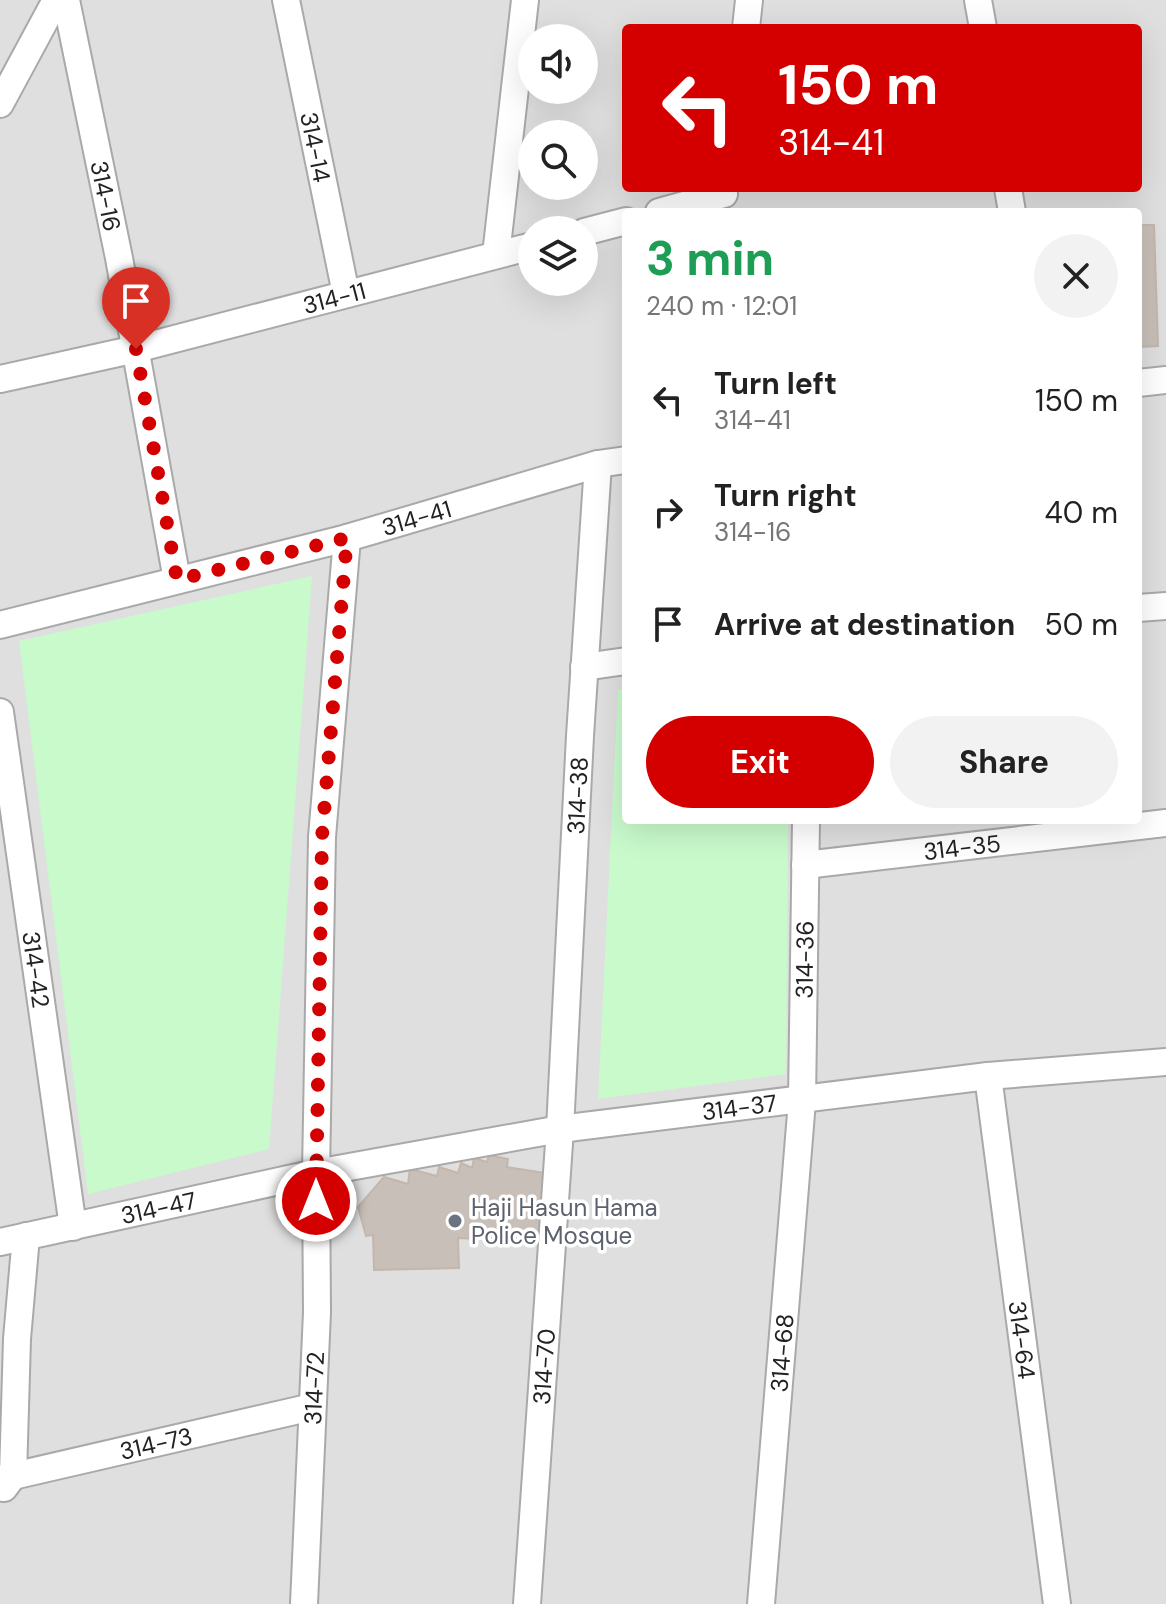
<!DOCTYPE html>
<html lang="en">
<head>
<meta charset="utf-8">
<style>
	body { margin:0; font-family:"DM Sans",sans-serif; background:#f2f2f2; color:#222; height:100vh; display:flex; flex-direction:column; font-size:30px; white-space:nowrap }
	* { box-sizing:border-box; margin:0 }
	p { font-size:26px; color:#767676 }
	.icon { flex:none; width:44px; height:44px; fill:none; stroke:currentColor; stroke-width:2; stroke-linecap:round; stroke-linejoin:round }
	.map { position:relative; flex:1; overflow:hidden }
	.side { position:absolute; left:622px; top:208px; width:520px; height:616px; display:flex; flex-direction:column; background:#fff; border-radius:8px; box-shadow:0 8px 32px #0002 }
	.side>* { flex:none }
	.banner { position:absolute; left:622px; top:24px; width:520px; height:168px; border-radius:8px; box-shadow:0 8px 32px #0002; background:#d40000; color:#fff; overflow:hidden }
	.buttons { position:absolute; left:518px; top:24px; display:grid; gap:16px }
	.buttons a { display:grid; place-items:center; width:80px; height:80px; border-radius:50%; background:#fff; box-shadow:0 8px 32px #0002; font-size:40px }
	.pin { position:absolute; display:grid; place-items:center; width:68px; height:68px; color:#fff; margin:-82px -34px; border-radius:50% 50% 50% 0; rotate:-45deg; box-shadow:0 0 8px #0007 }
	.pin .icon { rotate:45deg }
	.me { position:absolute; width:88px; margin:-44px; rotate:0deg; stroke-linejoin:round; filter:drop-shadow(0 0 6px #0008) }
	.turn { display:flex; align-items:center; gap:28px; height:168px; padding:0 24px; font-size:36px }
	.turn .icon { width:104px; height:104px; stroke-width:2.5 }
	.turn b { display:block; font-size:56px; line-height:68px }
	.round { display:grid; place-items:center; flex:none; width:84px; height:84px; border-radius:42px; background:#f2f2f2 }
	.summary { display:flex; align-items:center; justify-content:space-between; height:136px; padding:0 24px }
	h1 { font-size:48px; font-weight:700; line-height:60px; color:#1e9e55 }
	.cta { display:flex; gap:16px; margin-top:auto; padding:16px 24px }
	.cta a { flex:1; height:92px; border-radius:48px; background:#d40000; color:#fff; font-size:32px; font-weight:700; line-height:92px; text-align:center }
	.cta a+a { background:#f2f2f2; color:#222 }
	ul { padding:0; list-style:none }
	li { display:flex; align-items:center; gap:24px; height:112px; padding:0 24px }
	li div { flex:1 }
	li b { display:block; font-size:30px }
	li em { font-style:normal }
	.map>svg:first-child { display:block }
	.residential { fill:#e0dfdf; fill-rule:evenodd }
	.park { fill:#c8facc }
	.building { fill:#c7bfb8; stroke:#c4b6ab; stroke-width:2 }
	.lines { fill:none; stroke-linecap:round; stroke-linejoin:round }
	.minor-casing { stroke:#a9a9a9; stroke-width:30 }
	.minor { stroke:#fff; stroke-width:26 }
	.route { stroke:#d40000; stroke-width:14; stroke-dasharray:0 25.2 }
	.worship-dot { fill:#6b7280; stroke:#fff; stroke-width:3 }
	.labels { text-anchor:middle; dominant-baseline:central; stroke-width:7; stroke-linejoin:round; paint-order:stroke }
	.street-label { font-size:24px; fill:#222; stroke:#fff }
	.worship-label { font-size:24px; fill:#5b616d; stroke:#fff; text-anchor:start }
</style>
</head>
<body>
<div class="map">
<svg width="1166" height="1604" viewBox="0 0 1166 1604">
	<rect width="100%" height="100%" fill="#f2efe9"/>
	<path class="residential" d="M0 0H1166V1604H0ZM626 28H1138V188H626ZM532 38H584V90H532ZM532 134H584V186H532ZM626 212H1138V820H626ZM532 230H584V282H532Z"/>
	<g class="park">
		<polygon points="312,576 269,1149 88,1194 19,641"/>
		<polygon points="618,689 626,689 626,820 788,820 786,1074 598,1099"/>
	</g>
	<g class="building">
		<polygon points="1138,225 1154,225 1158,346 1138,347"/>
		<polygon points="489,1155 508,1159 507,1167 552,1174 545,1242 458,1238 459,1268 374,1270 373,1235 366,1236 358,1207 384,1177 408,1184 410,1169 437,1176 439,1167 458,1173 461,1163 472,1168 474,1158 487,1162"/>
	</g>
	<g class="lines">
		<defs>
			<g id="minor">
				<path id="s1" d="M66 0 119 258 177 580"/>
				<path id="s2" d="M286 0 346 294"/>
				<polyline points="978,0 983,28"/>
				<polyline points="746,28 749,0"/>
				<polyline points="0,104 56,0"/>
				<polyline points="1008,188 1012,212"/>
				<polyline points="659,212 724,194"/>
				<polyline points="584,232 626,221"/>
				<polyline points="496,255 525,0"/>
				<path id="s3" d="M0 379 136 349 532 246"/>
				<polyline points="1138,383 1166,380"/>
				<polyline points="1138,608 1166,606"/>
				<path id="s4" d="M0 625 347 538 598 464 626 460"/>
				<polyline points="584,667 626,661"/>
				<path id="s5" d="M0 712 73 1227"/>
				<path id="s6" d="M805 865 1166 823"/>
				<path id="s7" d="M988 1076 1057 1604"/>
				<path id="s8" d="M0 1242 316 1173 560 1129 988 1076 1166 1062"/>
				<path id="s9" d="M0 1479 312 1407"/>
				<polyline points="4,1488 13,1476 17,1339 26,1236"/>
				<path id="s10" d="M304 1604 317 1312 316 1173 322 837 347 538"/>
				<path id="s11" d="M527 1604 560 1129 580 736 598 464"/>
				<path id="s12" d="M761 1604 802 1101 806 820"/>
			</g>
		</defs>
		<use href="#minor" class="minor-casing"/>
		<use href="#minor" class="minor"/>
	</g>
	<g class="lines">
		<polyline class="route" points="136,349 177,580 347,538 322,837 316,1201"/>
	</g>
	<circle class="worship-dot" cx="455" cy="1221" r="8"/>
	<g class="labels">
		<g class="street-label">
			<text stroke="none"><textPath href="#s2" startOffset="150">314-14</textPath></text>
			<text stroke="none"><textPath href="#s1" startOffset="200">314-16</textPath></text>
			<text stroke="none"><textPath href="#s3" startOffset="344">314-11</textPath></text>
			<text stroke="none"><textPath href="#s4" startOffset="430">314-41</textPath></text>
			<text stroke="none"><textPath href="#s11" startOffset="810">314-38</textPath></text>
			<text stroke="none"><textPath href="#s6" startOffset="158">314-35</textPath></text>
			<text stroke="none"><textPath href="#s12" startOffset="646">314-36</textPath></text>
			<text stroke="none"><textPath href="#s5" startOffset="260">314-42</textPath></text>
			<text stroke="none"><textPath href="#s8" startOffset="752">314-37</textPath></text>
			<text stroke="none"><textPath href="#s8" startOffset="162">314-47</textPath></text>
			<text stroke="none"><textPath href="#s7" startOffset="266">314-64</textPath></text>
			<text stroke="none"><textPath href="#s12" startOffset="252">314-68</textPath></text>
			<text stroke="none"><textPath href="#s11" startOffset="238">314-70</textPath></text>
			<text stroke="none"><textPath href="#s10" startOffset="216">314-72</textPath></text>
			<text stroke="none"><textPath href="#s9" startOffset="160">314-73</textPath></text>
		</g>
		<g class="worship-label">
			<text x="471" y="1207">Haji Hasun Hama<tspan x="471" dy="28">Police Mosque</tspan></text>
		</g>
	</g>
</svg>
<div class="buttons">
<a><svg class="icon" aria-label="sound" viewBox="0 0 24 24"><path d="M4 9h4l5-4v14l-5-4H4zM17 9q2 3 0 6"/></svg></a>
<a><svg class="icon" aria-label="search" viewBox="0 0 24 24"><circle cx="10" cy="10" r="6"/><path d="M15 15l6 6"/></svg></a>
<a><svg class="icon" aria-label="layers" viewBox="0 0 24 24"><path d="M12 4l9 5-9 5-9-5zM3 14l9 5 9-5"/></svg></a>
</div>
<div class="pin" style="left:136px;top:349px;background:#d93025"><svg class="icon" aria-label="arrive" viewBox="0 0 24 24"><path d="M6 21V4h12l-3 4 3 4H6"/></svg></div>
<svg class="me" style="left:316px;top:1201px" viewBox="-20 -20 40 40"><circle r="17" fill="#d40000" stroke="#fff" stroke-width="3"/><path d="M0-11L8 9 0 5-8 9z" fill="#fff"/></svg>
<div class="banner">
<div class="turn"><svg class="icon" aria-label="left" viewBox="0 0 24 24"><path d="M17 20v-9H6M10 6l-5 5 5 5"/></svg><div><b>150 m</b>314-41</div></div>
</div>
<section class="side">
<div class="summary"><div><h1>3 min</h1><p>240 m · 12:01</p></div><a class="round"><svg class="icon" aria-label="close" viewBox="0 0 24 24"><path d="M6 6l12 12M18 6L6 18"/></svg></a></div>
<ul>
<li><svg class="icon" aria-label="left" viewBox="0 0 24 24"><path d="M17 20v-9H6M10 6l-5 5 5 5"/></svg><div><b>Turn left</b><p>314-41</p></div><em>150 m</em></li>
<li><svg class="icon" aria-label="right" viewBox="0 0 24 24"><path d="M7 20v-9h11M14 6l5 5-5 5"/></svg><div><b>Turn right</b><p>314-16</p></div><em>40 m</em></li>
<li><svg class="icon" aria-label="arrive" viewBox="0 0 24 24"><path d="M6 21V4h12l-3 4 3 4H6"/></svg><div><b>Arrive at destination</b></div><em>50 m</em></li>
</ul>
<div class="cta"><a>Exit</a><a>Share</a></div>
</section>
</div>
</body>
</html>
